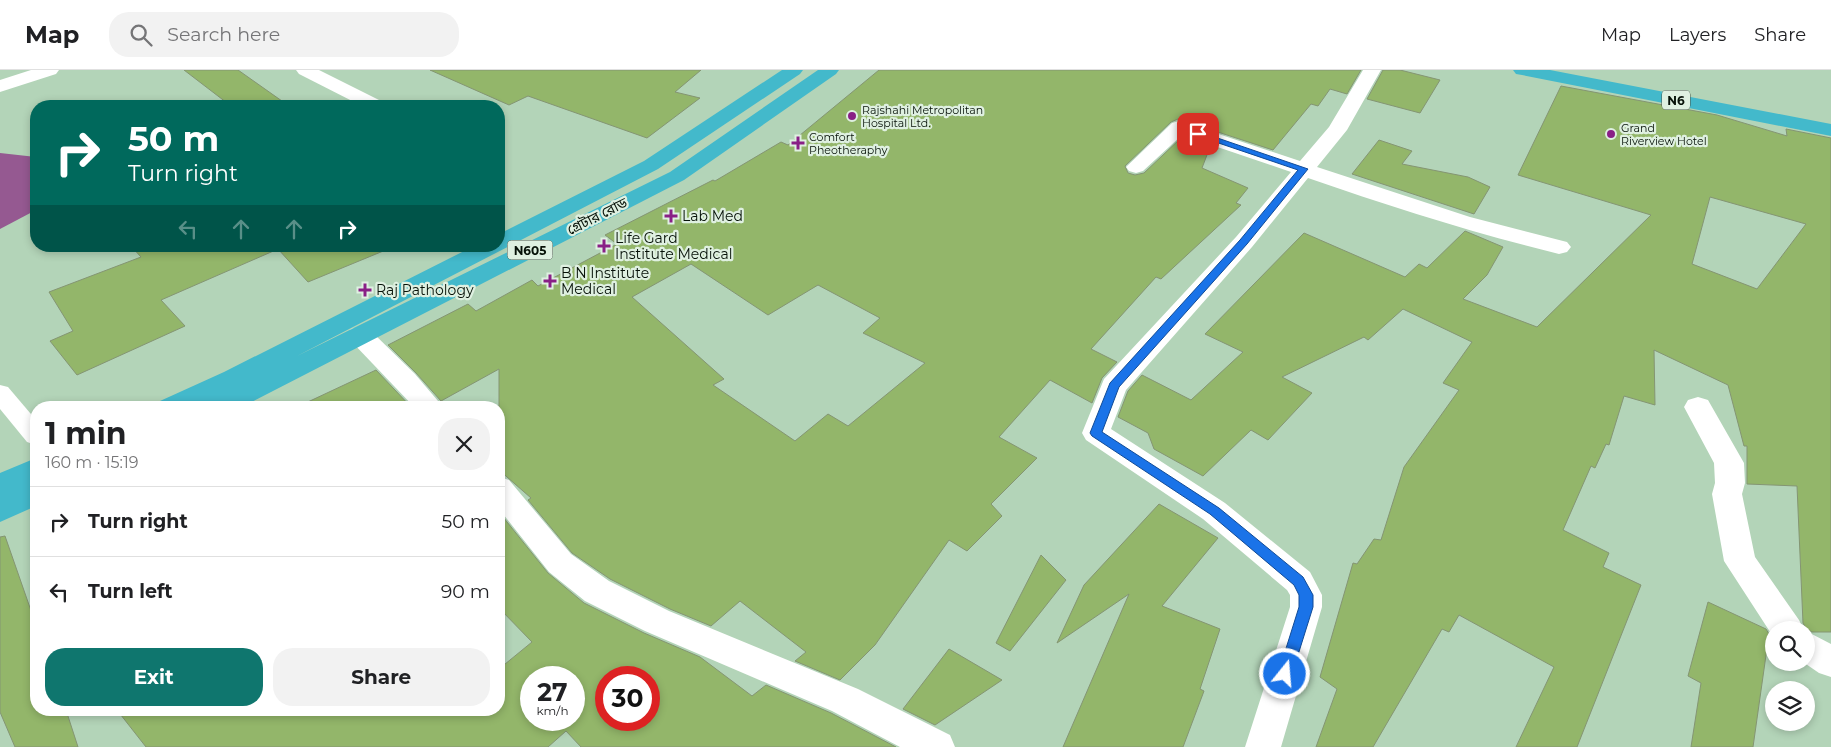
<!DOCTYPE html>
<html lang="en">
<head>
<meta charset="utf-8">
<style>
	body { margin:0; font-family:Montserrat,"Noto Sans Bengali",sans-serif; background:#f2f2f2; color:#202124; height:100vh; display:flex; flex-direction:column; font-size:19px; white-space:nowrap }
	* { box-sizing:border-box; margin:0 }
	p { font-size:16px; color:#757577 }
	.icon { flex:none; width:28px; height:28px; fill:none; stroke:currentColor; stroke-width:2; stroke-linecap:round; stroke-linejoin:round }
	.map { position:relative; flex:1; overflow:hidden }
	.side { position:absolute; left:30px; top:331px; width:475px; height:315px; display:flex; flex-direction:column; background:#fff; border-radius:20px; box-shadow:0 2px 8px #0003 }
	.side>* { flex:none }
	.guide { position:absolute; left:30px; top:30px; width:475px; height:152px; border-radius:20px; box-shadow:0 2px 8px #0003; background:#00695c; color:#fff; overflow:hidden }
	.tools { position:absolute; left:1765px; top:551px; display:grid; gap:10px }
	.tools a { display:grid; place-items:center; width:50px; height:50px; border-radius:50%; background:#fff; box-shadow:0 2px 8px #0003; font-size:25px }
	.speed { position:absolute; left:520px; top:596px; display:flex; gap:10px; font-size:25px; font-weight:700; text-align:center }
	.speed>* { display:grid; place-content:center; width:65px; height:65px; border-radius:50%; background:#fff; box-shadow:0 2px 8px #0003; line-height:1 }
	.speed small { font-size:12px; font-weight:400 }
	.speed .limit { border:8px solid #d22; background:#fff; color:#111 }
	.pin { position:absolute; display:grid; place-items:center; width:42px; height:42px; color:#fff; margin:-21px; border-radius:10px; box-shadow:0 2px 8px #0006 }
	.me { position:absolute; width:55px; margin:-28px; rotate:17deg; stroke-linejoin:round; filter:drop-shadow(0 0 4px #0008) }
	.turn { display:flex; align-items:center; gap:18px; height:105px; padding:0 15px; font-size:22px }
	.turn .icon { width:65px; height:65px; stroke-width:2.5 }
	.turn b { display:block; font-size:35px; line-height:42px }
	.lanes { display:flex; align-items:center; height:48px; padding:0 15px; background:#0003; justify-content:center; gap:25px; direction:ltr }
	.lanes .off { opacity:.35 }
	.round { display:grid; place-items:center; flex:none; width:52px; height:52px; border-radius:20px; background:#f2f2f2 }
	.headline { display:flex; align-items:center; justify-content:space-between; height:85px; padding:0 15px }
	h1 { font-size:30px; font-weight:700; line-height:38px }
	.cta { display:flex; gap:10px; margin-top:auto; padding:10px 15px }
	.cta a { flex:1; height:58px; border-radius:20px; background:#0f766e; color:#fff; font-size:20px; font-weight:700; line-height:58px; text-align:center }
	.cta a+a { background:#f2f2f2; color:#202124 }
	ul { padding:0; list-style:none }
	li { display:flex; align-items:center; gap:15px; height:70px; padding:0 15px; border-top:1px solid #e0e0e0 }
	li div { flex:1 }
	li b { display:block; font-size:19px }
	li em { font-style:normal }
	header { display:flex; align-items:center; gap:30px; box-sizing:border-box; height:70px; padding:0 25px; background:#fff; border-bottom:1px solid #e0e0e0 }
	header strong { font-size:24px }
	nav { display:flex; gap:28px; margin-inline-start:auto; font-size:18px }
	.search { width:350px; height:45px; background:#f2f2f2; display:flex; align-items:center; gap:12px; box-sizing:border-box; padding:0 18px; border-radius:20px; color:#757577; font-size:19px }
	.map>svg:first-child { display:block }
	.water { fill:#955991 }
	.building { fill:#93b66a; stroke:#849573; fill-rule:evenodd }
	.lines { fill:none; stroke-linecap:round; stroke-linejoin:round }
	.lane { fill:#fff; fill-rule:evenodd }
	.street { fill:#fff; fill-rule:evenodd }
	.highway { fill:#43b9cb; fill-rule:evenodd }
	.route { fill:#1a73e8; stroke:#114b97 }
	.poi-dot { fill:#892086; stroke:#dff0e1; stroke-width:2 }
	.labels { text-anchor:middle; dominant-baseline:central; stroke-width:4.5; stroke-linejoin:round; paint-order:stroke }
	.far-poi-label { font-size:11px; fill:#061108; stroke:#dff0e1; text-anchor:start }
	.shield { fill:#dff0e1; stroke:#475449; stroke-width:1 }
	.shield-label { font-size:12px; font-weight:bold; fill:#061108 }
	.street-label { font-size:14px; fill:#061108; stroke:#dff0e1 }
	.poi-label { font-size:14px; fill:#061108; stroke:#dff0e1; text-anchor:start }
</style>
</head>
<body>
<header>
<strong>Map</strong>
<div class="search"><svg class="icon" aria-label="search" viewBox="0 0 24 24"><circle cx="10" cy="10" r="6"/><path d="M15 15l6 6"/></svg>Search here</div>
<nav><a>Map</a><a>Layers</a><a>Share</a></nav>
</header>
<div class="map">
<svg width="1831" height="677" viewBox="0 0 1831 677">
	<rect width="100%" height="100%" fill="#b3d4b8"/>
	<polygon class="water" points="0,83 36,87 36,140 0,159"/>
	<g class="building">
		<polygon points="184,0 238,0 289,36 231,36"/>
		<polygon points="430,0 701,0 675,22 700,28 647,68 528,26 509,35"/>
		<path d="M879 0H1361L1347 24 1330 19 1318 36 1311 34 1273 80 1178 49 1171 52 1125 96 1128 103 1135 105 1144 103 1182 67 1210 77 1202 98 1248 118 1236 133 1241 135 1161 209 1156 207 1091 279 1117 292 1102 308 1092 333 1050 310 999 367 1037 388 991 434 1002 446 967 481 949 470 875 575 840 610 795 591 806 582 740 531 711 556 670 539 610 509 572 483 528 430 531 428 499 400V299L441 331 416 303 388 275 468 234 476 241 532 210 538 216 617 174 605 165 713 110 715 111 781 72 788 75ZM691 194 768 245 818 215 880 248 863 263 925 293 848 356 828 344 795 371 713 315 724 309 632 227Z"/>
		<polygon points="1383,0 1400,0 1440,10 1420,43 1367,29"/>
		<path d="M1561 16 1717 45 1787 66 1786 59 1831 68V562H1812L1806 559 1803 553 1797 416 1747 414V376H1744L1728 315 1654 280 1655 335 1624 326 1609 375 1606 374 1595 398 1591 396 1563 460 1609 483 1603 497 1641 515 1577 677H1516L1554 597 1459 545 1449 562 1442 559 1373 677H1316L1337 619 1320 607 1353 493 1357 494 1374 469 1381 470 1404 397 1459 320 1443 313 1472 272 1403 239 1368 270 1364 267 1282 307 1312 323 1268 370 1251 360 1203 406 1154 379 1148 363 1118 347 1128 321 1142 305 1191 330 1243 282 1205 264 1304 163 1405 207 1419 194 1427 198 1465 161 1503 177 1487 205 1463 229 1537 257 1651 145 1518 105ZM1710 127 1806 154 1757 219 1692 194Z"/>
		<polygon points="1379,70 1412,81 1402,94 1468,107 1490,117 1474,144 1352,104"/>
		<polygon points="131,176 393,176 393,177 308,212 278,179 161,230 185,256 77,305 50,271 73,261 49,222 141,187"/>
		<polygon points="376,300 412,338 295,338"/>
		<polygon points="1159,434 1218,468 1162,536 1220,559 1200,619 1204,621 1183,677 1063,677 1129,524 1057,573 1084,515"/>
		<path d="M503 447 548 503 584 533 644 563 700 587 752 626 766 615 831 643 896 677H581L566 661 548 677H146L117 640H499V599L532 572 499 538V450ZM531 608H574V650H531ZM606 608H649V650H606Z"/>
		<polygon points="5,466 36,555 36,640 66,640 78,677 15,677 0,642 0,467"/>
		<polygon points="1041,485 1066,510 1010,581 996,573"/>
		<polygon points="1708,532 1766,559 1769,564 1753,677 1691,677 1701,613 1688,606"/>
		<polygon points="949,579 1002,610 935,655 903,639"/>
	</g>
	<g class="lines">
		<polygon class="lane" points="0,315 8,317 36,350 36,375 27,372 0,339"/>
		<g class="street">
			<polygon points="31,0 59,0 56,4 0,22 0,10"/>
			<polygon points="296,0 319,0 383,32 386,36 362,36 299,4"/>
			<path d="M1363 0H1381L1347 60 1317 97 1470 147 1567 172 1571 177 1567 182 1559 184C1474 163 1391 137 1308 108L1252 177 1126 320 1111 359 1225 433 1310 502 1322 525V537L1281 677H1245L1290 537V525L1287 520 1203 449 1086 370 1082 363 1104 309 1236 167 1291 102 1182 65 1143 101 1136 103 1129 101 1126 97 1172 53 1179 51 1300 91 1329 57Z"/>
			<polygon points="360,257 369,259 415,304 444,338 415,338 351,271 347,265 351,259"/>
			<polygon points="1698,327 1708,330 1744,393 1745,413 1742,424 1755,487 1799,550 1804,560 1774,560 1774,568 1724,491 1712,424 1715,413 1714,393 1684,337 1688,330"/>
			<polygon points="499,407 509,410 571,484 609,511 669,541 858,619 950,665 955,677 900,677 832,641 645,561 585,531 549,502 499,439"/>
			<polygon points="1806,561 1831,574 1831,607 1819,603 1803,592 1806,592"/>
		</g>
		<g class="highway">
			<polygon points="782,0 803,0 800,4 658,99 297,286 670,102 818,0 839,0 836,4 684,110 240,338 203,338 206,332 195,338 157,338 160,331 224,302 474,176 499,176 499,164 644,91"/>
			<polygon points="1513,0 1550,0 1831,54 1831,66 1522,5 1516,4"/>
			<polygon points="36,388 36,436 0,452 0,403"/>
		</g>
	</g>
	<polygon class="route" points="1195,62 1200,62 1308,99 1247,174 1119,317 1102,362 1219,438 1303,507 1313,525 1313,537 1292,604 1290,609 1285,611 1280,609 1278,604 1299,537 1299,525 1294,515 1210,444 1092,366 1090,363 1110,313 1240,170 1298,100 1195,65"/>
	<g class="poi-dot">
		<circle cx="852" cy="46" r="5"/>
		<circle cx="1611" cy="64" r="5"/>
		<path d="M795.5 65.5h5v5h5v5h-5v5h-5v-5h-5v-5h5z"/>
		<path d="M668.5 138.5h5v5h5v5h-5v5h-5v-5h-5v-5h5z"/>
		<path d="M601.5 168.5h5v5h5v5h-5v5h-5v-5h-5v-5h5z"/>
		<path d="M547.5 203.5h5v5h5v5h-5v5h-5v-5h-5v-5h5z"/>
		<path d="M362.5 212.5h5v5h5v5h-5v5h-5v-5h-5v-5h5z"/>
	</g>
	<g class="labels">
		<g class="far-poi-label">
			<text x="862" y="40">Rajshahi Metropolitan<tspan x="862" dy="13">Hospital Ltd.</tspan></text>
			<text x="1621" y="58">Grand<tspan x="1621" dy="13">Riverview Hotel</tspan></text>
			<text x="809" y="67">Comfort<tspan x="809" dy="13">Pheotheraphy</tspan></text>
		</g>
		<g class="shield">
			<rect x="1662" y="20.5" width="28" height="19" rx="4"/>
			<rect x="507.5" y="170.5" width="45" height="19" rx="4"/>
		</g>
		<g class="shield-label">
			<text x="1676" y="30">N6</text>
			<text x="530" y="180">N605</text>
		</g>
		<g class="street-label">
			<text transform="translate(597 146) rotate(-27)">গ্রেটার রোড</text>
		</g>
		<g class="poi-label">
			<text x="682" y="146">Lab Med</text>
			<text x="615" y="168">Life Gard<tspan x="615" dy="16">Institute Medical</tspan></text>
			<text x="561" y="203">B N Institute<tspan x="561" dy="16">Medical</tspan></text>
			<text x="376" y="220">Raj Pathology</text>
		</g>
	</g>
</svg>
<div class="tools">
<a><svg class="icon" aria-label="search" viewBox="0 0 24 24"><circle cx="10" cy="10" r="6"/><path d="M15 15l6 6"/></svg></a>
<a><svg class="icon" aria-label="layers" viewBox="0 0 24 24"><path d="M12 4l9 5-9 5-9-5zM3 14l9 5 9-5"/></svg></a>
</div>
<div class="speed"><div>27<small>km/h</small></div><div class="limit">30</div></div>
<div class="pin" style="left:1198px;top:64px;background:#d93025"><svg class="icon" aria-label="arrive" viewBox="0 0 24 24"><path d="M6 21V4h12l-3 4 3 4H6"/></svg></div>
<svg class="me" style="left:1285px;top:604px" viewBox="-20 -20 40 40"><circle r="17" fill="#1a73e8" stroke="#fff" stroke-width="3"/><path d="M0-11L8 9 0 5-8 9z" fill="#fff"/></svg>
<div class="guide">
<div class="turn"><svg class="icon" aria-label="right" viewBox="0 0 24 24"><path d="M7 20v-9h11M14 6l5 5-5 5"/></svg><div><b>50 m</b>Turn right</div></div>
<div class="lanes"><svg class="icon off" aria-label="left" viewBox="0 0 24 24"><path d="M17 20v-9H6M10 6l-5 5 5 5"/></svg><svg class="icon off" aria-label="ahead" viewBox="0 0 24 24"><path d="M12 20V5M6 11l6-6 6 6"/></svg><svg class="icon off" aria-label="ahead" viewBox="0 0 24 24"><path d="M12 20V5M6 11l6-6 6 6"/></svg><svg class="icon" aria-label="right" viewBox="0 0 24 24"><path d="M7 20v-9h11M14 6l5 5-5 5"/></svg></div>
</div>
<section class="side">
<div class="headline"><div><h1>1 min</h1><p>160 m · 15:19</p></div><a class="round"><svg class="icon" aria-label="close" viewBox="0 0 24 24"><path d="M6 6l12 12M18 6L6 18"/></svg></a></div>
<ul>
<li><svg class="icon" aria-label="right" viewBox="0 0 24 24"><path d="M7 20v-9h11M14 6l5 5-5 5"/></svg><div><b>Turn right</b></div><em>50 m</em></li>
<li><svg class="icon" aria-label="left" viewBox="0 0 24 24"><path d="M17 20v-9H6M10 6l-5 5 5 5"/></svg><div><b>Turn left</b></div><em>90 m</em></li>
</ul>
<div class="cta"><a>Exit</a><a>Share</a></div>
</section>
</div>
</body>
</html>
